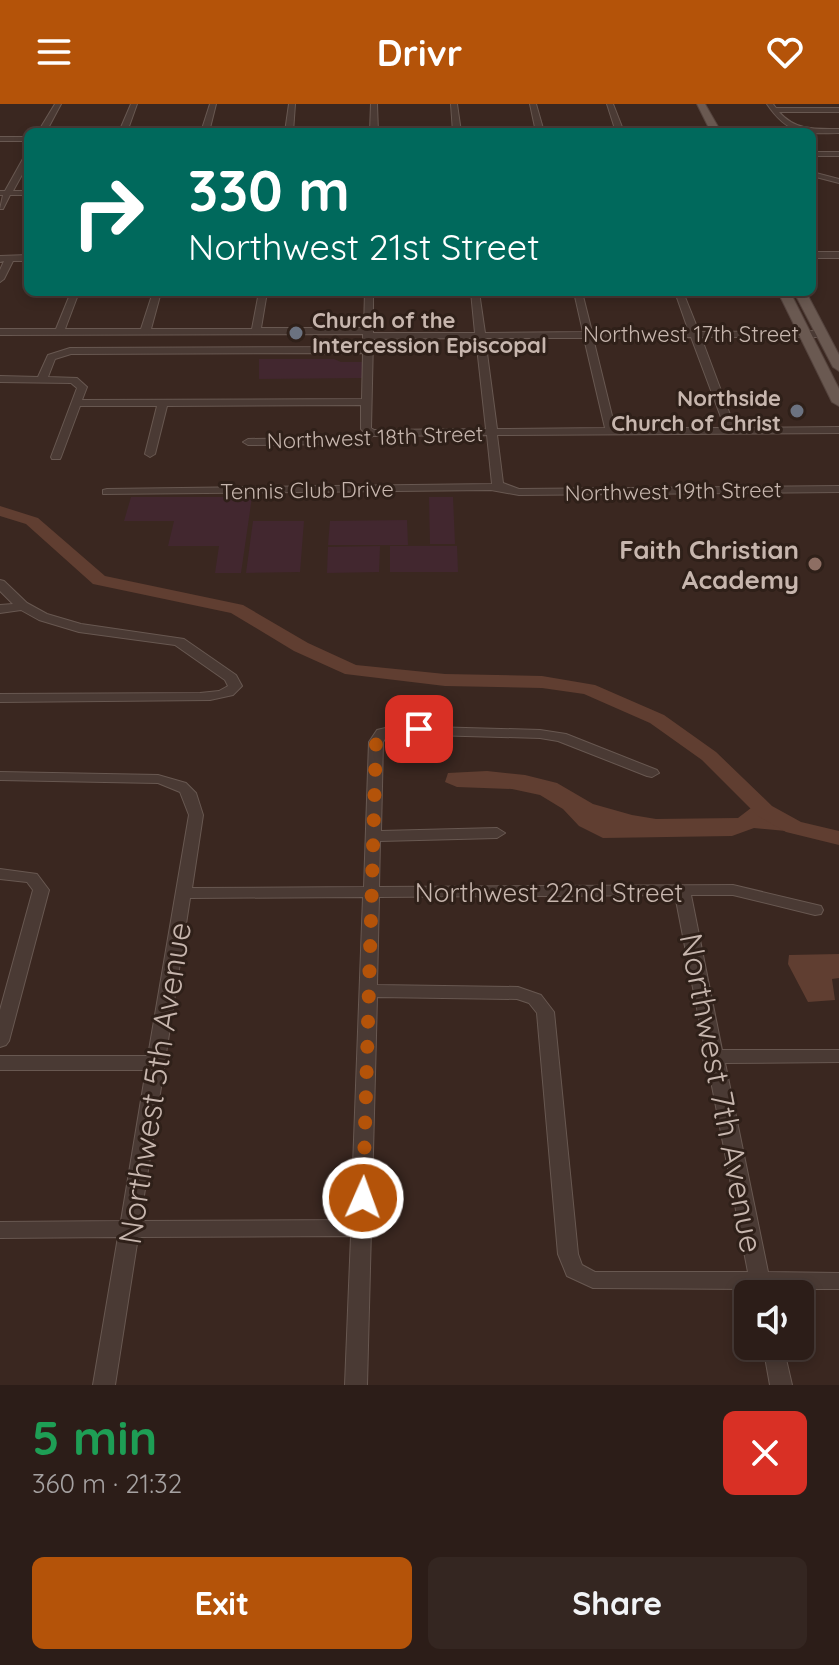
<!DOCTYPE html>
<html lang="en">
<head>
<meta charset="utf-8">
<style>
	body { margin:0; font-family:Quicksand,sans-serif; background:#342621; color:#f1f3f6; height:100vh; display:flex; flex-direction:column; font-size:30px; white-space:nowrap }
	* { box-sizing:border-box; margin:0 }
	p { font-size:26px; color:#a6a2a2 }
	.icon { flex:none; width:44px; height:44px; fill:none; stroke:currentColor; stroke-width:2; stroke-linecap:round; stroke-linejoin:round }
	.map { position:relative; height:1281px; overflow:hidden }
	.drawer { display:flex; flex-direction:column; background:#2c1d18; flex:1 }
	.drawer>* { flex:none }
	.banner { position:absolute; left:24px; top:24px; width:792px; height:168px; border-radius:12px; box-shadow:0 4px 12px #0003,0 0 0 2px #483b37; background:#00695c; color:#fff; overflow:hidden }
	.controls { position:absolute; left:734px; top:1176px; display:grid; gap:16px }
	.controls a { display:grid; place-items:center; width:80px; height:80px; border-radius:12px; background:#2c1d18; box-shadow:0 4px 12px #0003,0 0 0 2px #483b37; font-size:40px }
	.pin { position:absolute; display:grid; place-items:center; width:68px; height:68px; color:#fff; margin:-34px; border-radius:16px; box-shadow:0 4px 12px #0006 }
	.me { position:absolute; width:88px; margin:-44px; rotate:2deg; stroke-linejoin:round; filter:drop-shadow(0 0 6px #0008) }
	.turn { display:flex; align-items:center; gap:28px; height:168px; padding:0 32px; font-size:36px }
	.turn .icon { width:104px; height:104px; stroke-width:2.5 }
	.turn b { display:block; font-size:56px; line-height:68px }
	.round { display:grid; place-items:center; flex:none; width:84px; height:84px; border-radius:12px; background:#342621 }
	.headline { display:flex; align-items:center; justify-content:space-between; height:136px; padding:0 32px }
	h1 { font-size:48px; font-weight:700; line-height:60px; color:#1e9e55 }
	.cta { display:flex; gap:16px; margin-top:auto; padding:16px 32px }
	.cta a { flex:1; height:92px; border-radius:12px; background:#b45309; color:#fff; font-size:32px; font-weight:700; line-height:92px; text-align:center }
	.cta a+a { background:#342621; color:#f1f3f6 }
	header { display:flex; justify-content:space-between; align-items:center; height:104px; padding:0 32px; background:#b45309; color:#fff; font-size:36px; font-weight:700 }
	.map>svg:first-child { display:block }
	.green { fill:#42272f }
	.water { fill:#603e31 }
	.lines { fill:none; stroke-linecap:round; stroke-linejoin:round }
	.river { fill:#603e31; fill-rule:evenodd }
	.minor-casing { stroke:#685851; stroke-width:2 }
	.major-casing { stroke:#54433d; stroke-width:2 }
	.minor { fill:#4a3a34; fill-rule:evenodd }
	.major { fill:#6a5951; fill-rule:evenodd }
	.route { stroke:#b45309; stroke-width:14; stroke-dasharray:0 25.2 }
	.worship-dot { fill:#6b7280; stroke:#2f2019; stroke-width:3 }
	.education-dot { fill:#8d6e63; stroke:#2f2019; stroke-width:3 }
	.labels { text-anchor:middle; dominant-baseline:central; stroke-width:6; stroke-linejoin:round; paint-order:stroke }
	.far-poi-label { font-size:22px; font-weight:bold; fill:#c7b6ae; stroke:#2f2019; text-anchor:start }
	.far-street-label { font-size:22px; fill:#c7b6ae; stroke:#2f2019 }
	.poi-label { font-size:26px; font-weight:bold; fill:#c7b6ae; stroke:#2f2019; text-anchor:end }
	.street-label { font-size:26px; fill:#c7b6ae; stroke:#2f2019 }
	.near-street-label { font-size:32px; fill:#c7b6ae; stroke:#2f2019 }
</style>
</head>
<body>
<header><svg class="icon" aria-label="menu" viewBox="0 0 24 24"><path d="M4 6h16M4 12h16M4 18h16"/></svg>Drivr<svg class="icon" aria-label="heart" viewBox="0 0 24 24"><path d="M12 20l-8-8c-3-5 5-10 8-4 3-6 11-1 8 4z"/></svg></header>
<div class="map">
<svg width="839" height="1281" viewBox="0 0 839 1281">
	<rect width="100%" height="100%" fill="#3a2720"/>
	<g class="green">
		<polygon points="259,255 334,255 341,258 362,258 363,274 259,275"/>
		<polygon points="131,393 252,393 241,469 215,469 219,442 168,442 174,417 124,417"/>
		<polygon points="429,393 453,393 455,440 430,440"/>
		<polygon points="407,416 408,441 328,441 330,417"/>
		<polygon points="253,417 304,417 300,468 246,469"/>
		<polygon points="380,442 379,468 327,469 328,443"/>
		<polygon points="390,442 457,442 458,468 390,468"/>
	</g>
	<g class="water">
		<polygon points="487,667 525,671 557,679 593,700 632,711 656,715 738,714 751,704 786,727 754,724 732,732 603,734 579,722 563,705 540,691 512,685 457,683 445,678 448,669"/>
		<polygon points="839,850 839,874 832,875 835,896 808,898 788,860 789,851"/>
	</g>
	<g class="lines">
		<polygon class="river" points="0,402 38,414 105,472 243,501 308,539 356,561 445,570 542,572 595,581 664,611 716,648 772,702 801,718 839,727 839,741 786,728 758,712 702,656 650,619 584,590 542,584 445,582 345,570 294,547 231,509 93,480 26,420 0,412"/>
		<defs>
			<g id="minor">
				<polygon points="55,0 61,0 46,28 38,28"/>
				<polygon points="131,0 137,0 127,28 119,28"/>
				<polygon points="210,0 216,0 209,28 201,28"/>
				<polygon points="289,0 295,0 293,28 285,28"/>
				<polygon points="371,0 377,0 378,28 370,28"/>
				<polygon points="451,0 457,0 461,28 453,28"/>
				<polygon points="530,0 536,0 544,28 536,28"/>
				<polygon points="607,0 613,0 624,28 616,28"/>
				<path d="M767 0H773L776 4H839V8H779C796 27 815 25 839 25V29C804 30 788 31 767 0Z"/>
				<rect x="0" y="33" width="28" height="4"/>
				<rect x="812" y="48" width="27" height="4"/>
				<polygon points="28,51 28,60 13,87 28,87 28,91 10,91 3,105 0,105 3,91 0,91 0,87 5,87 24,53"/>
				<polygon points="812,68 839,75 839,79 812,72"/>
				<rect x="812" y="148" width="27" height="6"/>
				<polygon points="28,151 28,157 13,157 4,175 0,178 0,166 4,157 0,158 0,152"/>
				<path d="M71 188H79L65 225H141L153 188H161L151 225H252L259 188H267L261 224H364L365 188H373V229H475L471 188H479L485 229 583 228 574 188H582L592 228H689L675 188H683L699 228 822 227 827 230 822 233H701L735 324 839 323V329L497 331 503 379 519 385 839 382V388L519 391 491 386 103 390V386L107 385 492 380 487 331 373 332 355 339 340 340 248 341 243 338 248 335 353 333 364 328 361 325V301L167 302 155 350 150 353 145 350 157 302H80L61 353 60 355H52L51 353 77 284 71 279 0 278V272L38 273 48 251 70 244 363 243V230L0 231V225H56ZM691 233 725 324H615L593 234ZM476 234 486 325 374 326 371 324 373 235ZM485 234H584L605 324 497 325ZM363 249 362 295 82 296 87 283 77 274 48 273 55 255 71 250Z"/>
				<polygon points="0,476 4,477 27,499 47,510 81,520 184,535 236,571 242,582 233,591 210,596 0,598 0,590 200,589 219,587 228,582 225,576 175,541 79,528 39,516 21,506 0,509 0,501 13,500 0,487"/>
				<path d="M394 622 540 626 566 630 657 666 659 669 652 673 647 672 558 637 540 634 394 630 387 632 383 638 381 727 497 724 505 729 497 734 380 737 379 783 733 781 821 802 823 806 821 810 815 811 733 791H691L722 946H839V958L725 959 768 1168 839 1169V1185H771L772 1190H752L751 1185 593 1184 567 1172 558 1150 537 909 529 899 517 895 377 893 367 1281H345L351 1132 138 1133 115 1281H93L118 1133 0 1134V1118L121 1117 146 966H0V952H148L189 711 180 688 158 679 0 676V668L158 671 186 679 196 689 203 711 192 784 364 783 369 638 377 626ZM675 791 748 1168H595L582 1161 578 1150 554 908 541 891 518 883 377 881 379 793ZM363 793 351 1116 140 1117 164 964 167 959 165 956 190 794Z"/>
				<polygon points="0,765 37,770 49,786 9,937 6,941 0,943 0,906 33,786 27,778 0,775"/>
				<polygon points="763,1242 783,1242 792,1281 770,1281"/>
			</g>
			<g id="major">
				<polygon points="697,0 705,0 721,28 711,28"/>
				<polygon points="778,188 790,188 839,285 839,302 832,298"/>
				<polygon points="794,188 806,188 839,251 839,267 833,263"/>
			</g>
		</defs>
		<use href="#minor" class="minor-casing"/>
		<use href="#major" class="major-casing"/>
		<use href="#minor" class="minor"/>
		<use href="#major" class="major"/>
	</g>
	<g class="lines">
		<polyline class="route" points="363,1094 376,638 382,629 419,625"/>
	</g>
	<g class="worship-dot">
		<circle cx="296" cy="229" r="8"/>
		<circle cx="797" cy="307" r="8"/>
	</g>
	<circle class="education-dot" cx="815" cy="460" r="8"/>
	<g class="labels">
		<g class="far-poi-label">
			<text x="312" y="216">Church of the<tspan x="312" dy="25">Intercession Episcopal</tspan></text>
			<text x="781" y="294" text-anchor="end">Northside<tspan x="781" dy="25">Church of Christ</tspan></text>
		</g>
		<g class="far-street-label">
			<text x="691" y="230">Northwest 17th Street</text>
			<text transform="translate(375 333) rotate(-2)">Northwest 18th Street</text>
			<text transform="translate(307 386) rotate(-1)">Tennis Club Drive</text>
			<text transform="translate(673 387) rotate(-1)">Northwest 19th Street</text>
		</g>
		<g class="poi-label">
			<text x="799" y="445">Faith Christian<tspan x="799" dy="30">Academy</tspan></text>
		</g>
		<g class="street-label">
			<text x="549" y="788">Northwest 22nd Street</text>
		</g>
		<g class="near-street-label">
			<text transform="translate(154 979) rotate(-81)">Northwest 5th Avenue</text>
			<text transform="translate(722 989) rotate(79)">Northwest 7th Avenue</text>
		</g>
	</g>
</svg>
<div class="controls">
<a><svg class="icon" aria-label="sound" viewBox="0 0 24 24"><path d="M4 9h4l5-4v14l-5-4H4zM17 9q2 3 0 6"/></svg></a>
</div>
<div class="pin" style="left:419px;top:625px;background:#d93025"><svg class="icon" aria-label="arrive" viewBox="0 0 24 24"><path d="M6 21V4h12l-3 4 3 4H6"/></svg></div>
<svg class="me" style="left:363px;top:1094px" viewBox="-20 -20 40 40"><circle r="17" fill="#b45309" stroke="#fff" stroke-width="3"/><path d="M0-11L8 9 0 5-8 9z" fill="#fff"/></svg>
<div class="banner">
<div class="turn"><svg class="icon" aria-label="right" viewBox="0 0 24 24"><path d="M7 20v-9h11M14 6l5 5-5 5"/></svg><div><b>330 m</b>Northwest 21st Street</div></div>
</div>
</div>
<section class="drawer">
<div class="headline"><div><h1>5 min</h1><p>360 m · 21:32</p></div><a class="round" style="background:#d93025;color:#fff"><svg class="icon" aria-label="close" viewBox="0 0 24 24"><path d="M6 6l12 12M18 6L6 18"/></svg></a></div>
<div class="cta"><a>Exit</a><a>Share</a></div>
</section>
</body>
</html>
